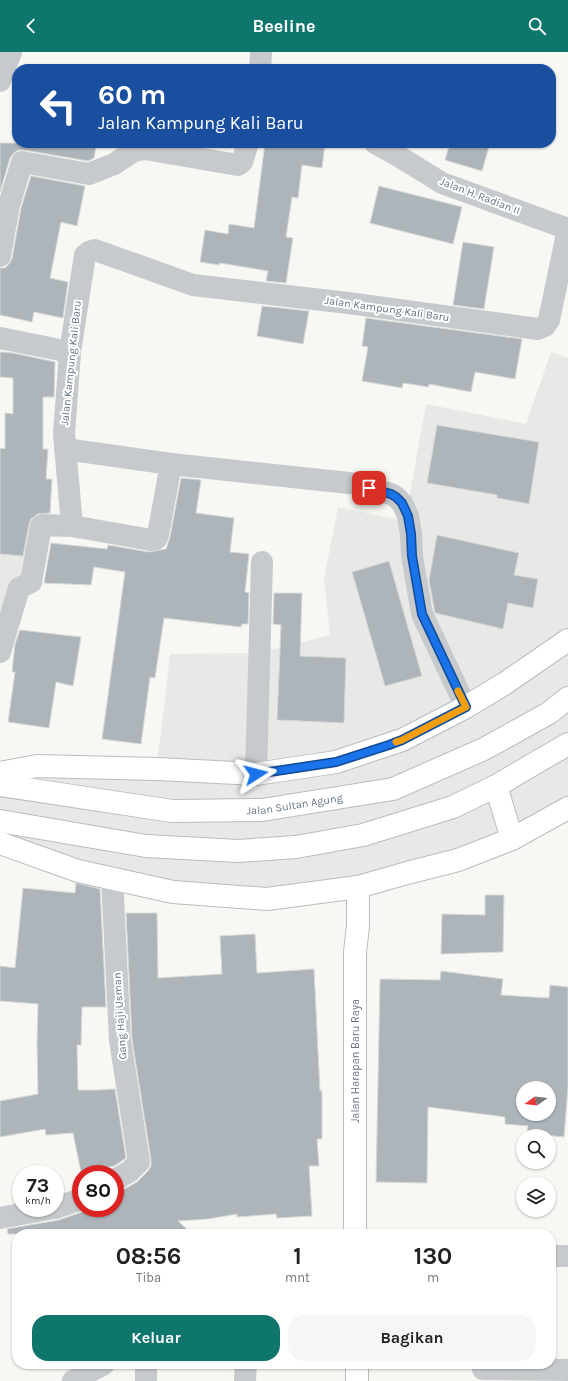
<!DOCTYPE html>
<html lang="id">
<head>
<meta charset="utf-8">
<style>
	body { margin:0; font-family:Karla,sans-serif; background:#f6f6f6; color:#222; height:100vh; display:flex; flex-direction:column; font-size:15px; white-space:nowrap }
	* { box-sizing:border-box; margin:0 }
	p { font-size:13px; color:#767676 }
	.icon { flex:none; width:22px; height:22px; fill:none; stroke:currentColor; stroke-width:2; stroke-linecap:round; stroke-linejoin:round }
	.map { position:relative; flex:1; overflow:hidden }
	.sheet { position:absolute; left:12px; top:1177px; width:544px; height:140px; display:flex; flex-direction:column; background:#fff; border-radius:16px; box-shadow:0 1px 3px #0004 }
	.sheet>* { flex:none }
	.top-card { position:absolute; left:12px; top:12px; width:544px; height:84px; border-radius:16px; box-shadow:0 1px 3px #0004; background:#1a4fa0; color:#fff; overflow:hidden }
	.needle { width:26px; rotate:256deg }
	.fabs { position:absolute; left:516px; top:1029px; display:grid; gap:8px }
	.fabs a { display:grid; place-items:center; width:40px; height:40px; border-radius:50%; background:#fff; box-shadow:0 1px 3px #0004; font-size:20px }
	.speed { position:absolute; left:12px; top:1113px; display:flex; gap:8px; font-size:20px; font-weight:700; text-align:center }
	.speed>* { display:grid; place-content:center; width:52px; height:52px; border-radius:50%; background:#fff; box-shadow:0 1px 3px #0004; line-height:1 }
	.speed small { font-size:10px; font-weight:400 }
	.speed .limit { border:6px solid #d22; background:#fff; color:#111 }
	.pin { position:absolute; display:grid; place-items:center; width:34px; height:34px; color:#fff; margin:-17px; border-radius:8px; box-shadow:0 2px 6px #0006 }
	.me { position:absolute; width:44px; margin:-22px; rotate:81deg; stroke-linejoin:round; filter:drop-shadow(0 0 3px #0008) }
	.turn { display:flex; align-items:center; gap:14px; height:84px; padding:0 20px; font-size:18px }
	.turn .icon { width:52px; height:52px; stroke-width:2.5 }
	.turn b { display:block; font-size:28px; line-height:34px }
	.eta { display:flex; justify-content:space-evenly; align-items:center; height:68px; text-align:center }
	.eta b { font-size:24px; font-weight:700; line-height:28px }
	.button { display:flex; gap:8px; margin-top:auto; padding:8px 20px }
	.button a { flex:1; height:46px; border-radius:16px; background:#0f766e; color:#fff; font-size:16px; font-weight:700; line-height:46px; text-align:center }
	.button a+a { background:#f6f6f6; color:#222 }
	header { display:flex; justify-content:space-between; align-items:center; height:52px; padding:0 20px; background:#0f766e; color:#fff; font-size:18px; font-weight:700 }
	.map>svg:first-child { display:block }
	.built { fill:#e8e9e7 }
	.building { fill:#adb5bb; stroke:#d8d9d6; fill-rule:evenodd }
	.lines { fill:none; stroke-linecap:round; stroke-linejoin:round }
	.secondary-casing { stroke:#b8bdc2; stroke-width:24 }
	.highway-casing { stroke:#b8bcbf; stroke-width:24 }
	.street { stroke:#c6cacd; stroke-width:22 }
	.secondary { stroke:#fff; stroke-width:22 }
	.highway { stroke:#fff; stroke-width:22 }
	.route-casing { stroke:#114b97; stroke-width:10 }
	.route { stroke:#1a73e8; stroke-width:7 }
	.slow { stroke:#f59e0b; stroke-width:7 }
	.labels { text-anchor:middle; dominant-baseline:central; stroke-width:4; stroke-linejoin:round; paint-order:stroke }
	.street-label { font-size:11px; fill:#647587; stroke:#fff }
</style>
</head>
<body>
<header><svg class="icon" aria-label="back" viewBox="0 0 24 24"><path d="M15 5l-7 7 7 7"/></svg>Beeline<svg class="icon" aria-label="search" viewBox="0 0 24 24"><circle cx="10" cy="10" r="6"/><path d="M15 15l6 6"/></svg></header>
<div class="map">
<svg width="568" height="1329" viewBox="0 0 568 1329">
	<rect width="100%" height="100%" fill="#f7f7f3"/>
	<g class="built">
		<polygon points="551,300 568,306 568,756 358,835 173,840 0,791 0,720 156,717 163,665 170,602 258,601 330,583 324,527 338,455 405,469 426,352 526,372"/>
		<polygon points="0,461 43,473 0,600"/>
	</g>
	<g class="building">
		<polygon points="0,91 77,91 96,94 94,106 88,109 24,98 18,98 13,102 10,106 0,140"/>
		<polygon points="265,91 325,91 322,116 302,113 298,146 292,145 286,185 293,186 286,231 266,229 268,219 220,211 219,213 200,210 205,178 228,182 229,172 254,176"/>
		<polygon points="450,91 490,91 482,119 445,108"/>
		<polygon points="31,124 85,134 77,174 61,170 50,226 68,230 63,266 34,260 32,270 0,263 0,216 5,216 9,212 12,207 21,156"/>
		<polygon points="379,134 462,155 453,192 370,171"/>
		<polygon points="463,190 494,195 484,257 453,253"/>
		<polygon points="262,254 309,259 303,292 257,284"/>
		<polygon points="366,266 522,287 515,327 475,320 471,340 429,332 429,335 403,331 402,336 362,329 368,295 362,294"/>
		<polygon points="0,300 13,301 55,310 54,345 43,345 43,397 48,397 46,427 52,427 50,461 38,462 31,467 29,472 23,504 0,502 0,396 5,397 5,361 13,362 13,326 0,325"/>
		<polygon points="437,373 539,390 529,452 497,446 497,443 427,431"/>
		<polygon points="181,426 201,428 196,461 234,466 230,500 249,502 245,540 249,541 248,572 242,572 241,575 164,566 155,626 150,625 141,692 102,687 125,520 94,515 91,533 44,531 51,491 107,497 108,493 149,500 166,497 170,485"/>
		<polygon points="437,483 519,501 514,523 538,527 533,556 508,551 503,577 435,561 429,528"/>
		<polygon points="389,509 422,624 385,634 352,520"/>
		<polygon points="274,541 302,541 300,604 346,606 344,671 277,668 281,573 273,572"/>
		<polygon points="20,578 81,585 73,634 56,630 49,676 8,670 15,620 12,620 15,592"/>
		<polygon points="76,831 100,837 106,955 82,955 81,993 77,993 78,1038 98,1038 115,1037 126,1106 114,1114 81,1120 73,1081 46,1083 45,1077 0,1085 0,1049 38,1042 37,990 38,952 0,949 0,914 15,916 23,836 75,841"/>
		<polygon points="485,843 504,843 503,900 441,902 442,862 485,863"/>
		<polygon points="126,861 157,861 158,926 222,922 220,884 255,882 257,921 314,917 320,1039 322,1039 322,1087 317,1087 319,1114 309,1114 312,1164 277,1166 276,1162 237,1165 237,1162 208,1167 178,1169 192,1182 8,1182 7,1177 59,1168 85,1159 89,1156 115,1156 115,1140 121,1139 137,1130 148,1119 151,1114 151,1108 132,987"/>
		<path d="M441 919 503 927 501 943 549 946 550 933 568 935V1036L564 1085 527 1081 528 1074 505 1072V1065L428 1055 427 1131 376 1130 380 927 440 928ZM523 1036H549V1062H523Z"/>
	</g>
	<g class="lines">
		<defs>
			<g id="secondary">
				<polyline points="355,1182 355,900 358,874 358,835"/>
				<polyline points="357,1312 357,1329"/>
			</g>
			<g id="highway">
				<polyline points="0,721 37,714 157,717 256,722 336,710 402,688 466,655 504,632 568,588"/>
				<path id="s1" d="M0 733 172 759 262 758 393 737 484 697 549 661 568 646"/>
				<polyline points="496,734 512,787"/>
				<polyline points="0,769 146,794 238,799 296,795 363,783 453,755 496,734 568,692"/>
				<polyline points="0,791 78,819 173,840 267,847 358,835 407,821 458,808 512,787 568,756"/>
			</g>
		</defs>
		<use href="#secondary" class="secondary-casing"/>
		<use href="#highway" class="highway-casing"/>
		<g class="street">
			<polyline points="260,17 261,0"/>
			<polyline points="0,29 11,0"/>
			<polyline points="375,91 400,105 442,131 568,177"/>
			<polyline points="0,204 9,153 22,110 89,122 114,112 134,99 145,97 238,113 242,110 248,91"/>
			<polyline points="0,286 70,300"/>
			<polyline points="65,397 171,412"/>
			<polyline points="0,600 19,536 31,530 41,474 43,473 72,474"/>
			<polyline points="466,655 422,562 412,504 411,482 408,464 402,451 396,445 391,442 358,432 171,412 158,483 156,487 151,488 72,474 64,382 70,300 85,203 89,200 95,198 193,233 348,251 538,277 545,274 549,268 568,177"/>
			<polyline points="256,722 262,510"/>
			<polyline points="112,826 120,988 139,1110 130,1119 115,1128"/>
			<polyline points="55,1156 81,1147"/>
			<polyline points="0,1166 54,1156"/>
			<polyline points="551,1204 568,1204"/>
			<polyline points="146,1312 146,1329"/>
			<polyline points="483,1317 568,1318"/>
			<polyline points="73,1329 104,1312"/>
			<polyline points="245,1329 246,1312"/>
		</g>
		<use href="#secondary" class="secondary"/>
		<use href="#highway" class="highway"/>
	</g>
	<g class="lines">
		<defs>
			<polyline id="route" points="256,722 336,710 389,693 402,688 466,655 422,562 412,504 411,482 408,464 402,451 396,445 391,442 369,436"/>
		</defs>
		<use href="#route" class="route-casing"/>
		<use href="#route" class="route"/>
		<polyline class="slow" points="396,690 402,688 466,655 458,639"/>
	</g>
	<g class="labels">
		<g class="street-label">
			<text transform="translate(480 144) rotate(21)">Jalan H. Radian II</text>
			<text transform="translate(387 257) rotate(8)">Jalan Kampung Kali Baru</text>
			<text transform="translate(71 311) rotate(-84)">Jalan Kampung Kali Baru</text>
			<text stroke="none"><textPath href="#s1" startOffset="297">Jalan Sultan Agung</textPath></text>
			<text transform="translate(120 964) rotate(-94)">Gang Haji Usman</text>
			<text transform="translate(355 1009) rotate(-90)">Jalan Harapan Baru Raya</text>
		</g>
	</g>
</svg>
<div class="fabs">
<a><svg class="needle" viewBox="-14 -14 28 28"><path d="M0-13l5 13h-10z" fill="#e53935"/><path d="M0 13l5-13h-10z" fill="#767676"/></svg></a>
<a><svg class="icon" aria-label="search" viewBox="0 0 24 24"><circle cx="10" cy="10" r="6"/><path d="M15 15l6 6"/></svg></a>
<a><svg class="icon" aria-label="layers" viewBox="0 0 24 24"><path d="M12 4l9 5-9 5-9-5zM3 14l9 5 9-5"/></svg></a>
</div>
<div class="speed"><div>73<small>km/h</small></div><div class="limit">80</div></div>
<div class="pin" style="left:369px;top:436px;background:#d93025"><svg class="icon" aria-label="arrive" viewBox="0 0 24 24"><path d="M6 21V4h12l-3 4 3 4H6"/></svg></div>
<svg class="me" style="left:256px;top:722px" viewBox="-20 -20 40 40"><path d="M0-17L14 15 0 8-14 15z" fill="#1a73e8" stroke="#fff" stroke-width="4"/></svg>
<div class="top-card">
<div class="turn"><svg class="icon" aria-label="left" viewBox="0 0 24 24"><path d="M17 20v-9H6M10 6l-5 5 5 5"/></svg><div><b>60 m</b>Jalan Kampung Kali Baru</div></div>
</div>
<section class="sheet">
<div class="eta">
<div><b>08:56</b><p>Tiba</p></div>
<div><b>1</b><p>mnt</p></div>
<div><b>130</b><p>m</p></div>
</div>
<div class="button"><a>Keluar</a><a>Bagikan</a></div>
</section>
</div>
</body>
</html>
